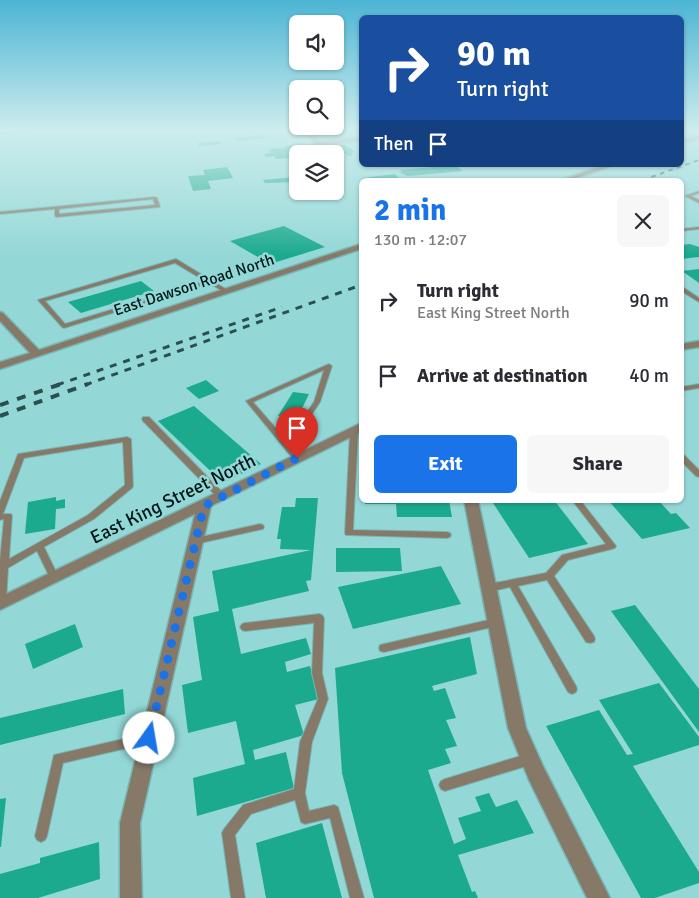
<!DOCTYPE html>
<html lang="en">
<head>
<meta charset="utf-8">
<style>
	body { margin:0; font-family:Signika,sans-serif; background:#f7f7f7; color:#2b2b33; height:100vh; display:flex; flex-direction:column; font-size:19px; white-space:nowrap }
	* { box-sizing:border-box; margin:0 }
	p { font-size:16px; color:#7c7c81 }
	.icon { flex:none; width:28px; height:28px; fill:none; stroke:currentColor; stroke-width:2; stroke-linecap:round; stroke-linejoin:round }
	.map { position:relative; flex:1; overflow:hidden }
	.sheet { position:absolute; left:359px; top:178px; width:325px; height:325px; display:flex; flex-direction:column; background:#fff; border-radius:8px; box-shadow:0 1px 4px #0004 }
	.sheet>* { flex:none }
	.guide { position:absolute; left:359px; top:15px; width:325px; height:152px; border-radius:8px; box-shadow:0 1px 4px #0004; background:#1a4fa0; color:#fff; overflow:hidden }
	.tools { position:absolute; left:289px; top:15px; display:grid; gap:10px }
	.tools a { display:grid; place-items:center; width:55px; height:55px; border-radius:8px; background:#fff; box-shadow:0 1px 4px #0004; font-size:25px }
	.pin { position:absolute; display:grid; place-items:center; width:42px; height:42px; color:#fff; margin:-51px -21px; border-radius:50% 50% 50% 0; rotate:-45deg; box-shadow:0 0 5px #0007 }
	.pin .icon { rotate:45deg }
	.me { position:absolute; width:55px; margin:-28px; rotate:13deg; stroke-linejoin:round; filter:drop-shadow(0 0 4px #0008) }
	.turn { display:flex; align-items:center; gap:18px; height:105px; padding:0 15px; font-size:22px }
	.turn .icon { width:65px; height:65px; stroke-width:2.5 }
	.turn b { display:block; font-size:35px; line-height:42px }
	.then { display:flex; align-items:center; height:48px; padding:0 15px; background:#0003; gap:10px; font-size:19px }
	.round { display:grid; place-items:center; flex:none; width:52px; height:52px; border-radius:8px; background:#f7f7f7 }
	.overview { display:flex; align-items:center; justify-content:space-between; height:85px; padding:0 15px }
	h1 { font-size:30px; font-weight:800; line-height:38px; color:#1a73e8 }
	.button { display:flex; gap:10px; margin-top:auto; padding:10px 15px }
	.button a { flex:1; height:58px; border-radius:8px; background:#1a73e8; color:#fff; font-size:20px; font-weight:800; line-height:58px; text-align:center }
	.button a+a { background:#f7f7f7; color:#2b2b33 }
	ul { padding:0; list-style:none }
	li { display:flex; align-items:center; gap:15px; height:75px; padding:0 15px }
	li div { flex:1 }
	li b { display:block; font-size:19px }
	li em { font-style:normal }
	.map>svg:first-child { display:block }
	.building { fill:#1baa8e }
	.lines { fill:none; stroke-linecap:round; stroke-linejoin:round }
	.lane-casing { stroke:#79b5b5; stroke-width:2 }
	.street-casing { stroke:#79b5b5; stroke-width:3 }
	.lane { fill:#877967; fill-rule:evenodd }
	.street { fill:#877967; fill-rule:evenodd }
	.rail-far2 { stroke:#2a4f4e; stroke-width:2; stroke-dasharray:4.5 4.5; stroke-linecap:butt }
	.rail-far1 { stroke:#2a4f4e; stroke-width:3; stroke-dasharray:7 7; stroke-linecap:butt }
	.rail { stroke:#2a4f4e; stroke-width:4; stroke-dasharray:9 9; stroke-linecap:butt }
	.route { stroke:#1a73e8; stroke-width:9; stroke-dasharray:0 16.2 }
	.labels { text-anchor:middle; dominant-baseline:central; stroke-width:5; stroke-linejoin:round; paint-order:stroke }
	.far-street-label { font-size:16px; fill:#001818; stroke:#93d8d7 }
	.street-label { font-size:19px; fill:#001818; stroke:#93d8d7 }
</style>
</head>
<body>
<div class="map">
<svg width="699" height="898" viewBox="0 0 699 898">
	<rect width="100%" height="100%" fill="#93d8d7"/>
	<g class="building">
		<polygon points="265,135 266,138 261,139 236,141 234,138"/>
		<polygon points="220,141 221,144 199,146 198,143"/>
		<polygon points="328,144 330,147 316,148 321,154 298,154 298,157 276,159 274,156 266,157 264,154 271,153 269,149 286,148 285,146"/>
		<polygon points="345,145 355,152 350,153 353,155 347,156 338,146"/>
		<polygon points="455,165 463,171 408,176 398,172 403,172 400,170"/>
		<polygon points="227,167 233,178 208,181 211,189 193,191 188,176 205,175 203,170"/>
		<polygon points="395,174 400,179 364,180 362,178"/>
		<polygon points="295,177 298,182 265,183 263,180"/>
		<polygon points="284,226 325,247 270,264 230,241"/>
		<polygon points="690,244 699,247 699,257 681,259 681,245"/>
		<polygon points="699,269 699,283 682,271"/>
		<polygon points="141,281 154,291 81,313 68,302"/>
		<polygon points="206,380 219,391 199,399 186,388"/>
		<polygon points="293,392 309,394 297,419 278,416"/>
		<polygon points="194,406 261,464 223,483 158,421"/>
		<polygon points="56,497 56,501 65,499 65,508 56,509 55,529 25,534 28,502"/>
		<polygon points="296,498 318,498 311,580 306,581 309,591 232,609 241,654 306,638 311,654 285,662 287,672 310,666 319,699 295,705 304,735 253,750 255,760 286,752 294,788 197,816 193,778 245,764 236,721 188,733 182,685 202,680 193,617 219,611 212,571 311,550 280,549 281,539 277,539 282,507 295,507"/>
		<polygon points="365,500 449,500 452,517 397,517 396,504 365,504"/>
		<polygon points="491,500 554,500 588,544 529,558"/>
		<polygon points="608,500 658,500 671,514 676,513 690,528 642,539"/>
		<polygon points="336,548 400,548 402,571 336,572"/>
		<polygon points="441,566 461,604 353,629 338,587"/>
		<polygon points="635,605 699,689 699,732 611,611"/>
		<polygon points="75,624 83,647 33,669 25,644"/>
		<polygon points="470,637 477,674 432,686 434,691 445,688 456,718 446,720 457,746 445,749 451,763 428,770 454,844 466,839 458,818 481,811 475,797 489,793 496,807 517,800 534,833 458,855 472,892 475,891 478,898 374,898 342,773 335,668"/>
		<polygon points="659,683 699,737 699,745 633,766 699,872 699,883 655,898 641,898 546,726 599,710 627,755 633,754 599,700"/>
		<polygon points="123,689 125,714 0,745 0,718"/>
		<polygon points="6,798 1,847 0,847 0,799"/>
		<polygon points="322,823 342,898 266,898 256,843"/>
		<polygon points="99,842 100,879 38,898 0,898 0,874 40,863 40,858"/>
	</g>
	<g class="lines">
		<defs>
			<g id="lane">
				<polygon points="699,191 699,193 691,196 699,200 699,203 685,196"/>
				<path d="M155 197 157 198 160 207 57 217 55 216V209L0 214V212ZM153 199 155 205 59 214V209Z"/>
				<polygon points="699,227 699,229 681,231 681,229"/>
				<path d="M176 259 229 291 224 292 209 283 64 328 62 327 38 300ZM175 263 205 281 65 324 45 301Z"/>
				<polygon points="681,286 699,298 699,302 681,291"/>
				<path d="M329 364 332 366 320 402 291 446 301 458 300 460H294L246 401ZM324 370 314 402 287 441 253 402Z"/>
				<polygon points="699,384 699,388 681,391 681,387"/>
				<polygon points="143,417 149,417 225,495 226,497 225,499 219,499 143,421 142,419"/>
				<polygon points="351,429 357,429 358,431 353,530 447,532 450,533 451,535 450,537 447,538 346,535 345,533 350,431"/>
				<path d="M127 437 131 439 133 486 132 488 94 519 44 547 59 578 57 580 54 581 51 580 37 551 8 568 6 603 4 606H0V560L4 519 0 520V501L18 454ZM123 442 125 485 88 515 9 559 12 516 11 514H3L24 458Z"/>
				<polygon points="681,455 684,455 699,470 699,477 696,476 681,461"/>
				<polygon points="572,500 580,500 616,546 615,548 612,549 568,560 554,576 594,636 595,639 594,642 590,643 586,642 547,580 518,586 576,686 577,689 576,692 572,694 568,692 510,587 489,592 486,591 484,588 486,585 489,584 546,573 562,555 606,544"/>
				<polygon points="260,524 263,525 264,527 263,529 196,544 193,543 192,541 193,539 196,538"/>
				<polygon points="319,614 322,615 324,618 322,673 328,699 312,742 305,793 309,811 334,805 338,807 364,898 350,898 330,818 305,824 301,822 295,800 251,814 235,835 245,898 231,898 222,833 224,829 243,805 294,789 300,742 318,699 312,673 314,623 245,631 242,630 240,627 242,624 245,623"/>
				<polygon points="497,618 500,619 502,622 500,625 497,626 384,652 380,651 379,648 380,645 384,644"/>
				<polygon points="149,733 153,734 155,738 153,742 149,743 63,763 47,836 45,840 41,842 37,840 35,836 54,755"/>
				<polygon points="530,753 534,755 536,759 534,763 530,765 445,791 441,789 439,785 441,781 445,779"/>
			</g>
			<g id="street">
				<polygon points="0,130 29,130 0,134"/>
				<polygon points="303,130 309,130 318,141 361,137 361,141 316,145"/>
				<polygon points="699,135 699,139 681,144 681,140"/>
				<polygon points="605,165 614,165 571,180 561,180"/>
				<polygon points="361,244 361,249 0,369 0,362 30,353 0,321 0,312 3,313 39,350"/>
				<polygon points="699,341 699,347 681,350 681,344"/>
				<polygon points="361,423 361,432 211,506 140,823 142,898 120,898 120,823 195,514 0,610 0,597"/>
				<polygon points="464,500 478,500 526,728 543,766 610,898 587,898 529,780 508,728"/>
			</g>
		</defs>
		<use href="#lane" class="lane-casing"/>
		<use href="#street" class="street-casing"/>
		<use href="#lane" class="lane"/>
		<use href="#street" class="street"/>
		<polyline class="rail-far2" points="643,180 699,160"/>
		<g class="rail-far1">
			<polyline points="57,385 282,307"/>
			<polyline points="85,385 361,285"/>
		</g>
		<g class="rail">
			<polyline points="0,405 61,384"/>
			<polyline points="0,416 88,384"/>
		</g>
	</g>
	<linearGradient id="sky" x2="0" y2="1"><stop stop-color="#4cb5d4"/><stop offset="0.51" stop-color="#ceeded"/><stop offset="1" stop-color="#ceeded" stop-opacity="0"/></linearGradient>
	<rect width="699" height="256" fill="url(#sky)"/>
	<g class="lines">
		<polyline class="route" points="149,738 204,506 297,458"/>
	</g>
	<g class="labels">
		<g class="far-street-label">
			<text transform="translate(194 285) rotate(-18)">East Dawson Road North</text>
		</g>
		<g class="street-label">
			<text transform="translate(173 499) rotate(-26)">East King Street North</text>
		</g>
	</g>
</svg>
<div class="tools">
<a><svg class="icon" aria-label="sound" viewBox="0 0 24 24"><path d="M4 9h4l5-4v14l-5-4H4zM17 9q2 3 0 6"/></svg></a>
<a><svg class="icon" aria-label="search" viewBox="0 0 24 24"><circle cx="10" cy="10" r="6"/><path d="M15 15l6 6"/></svg></a>
<a><svg class="icon" aria-label="layers" viewBox="0 0 24 24"><path d="M12 4l9 5-9 5-9-5zM3 14l9 5 9-5"/></svg></a>
</div>
<div class="pin" style="left:297px;top:458px;background:#d93025"><svg class="icon" aria-label="arrive" viewBox="0 0 24 24"><path d="M6 21V4h12l-3 4 3 4H6"/></svg></div>
<svg class="me" style="left:149px;top:738px" viewBox="-20 -20 40 40"><circle r="19" fill="#fff"/><path d="M0-13L10 11 0 6-10 11z" fill="#1a73e8"/></svg>
<div class="guide">
<div class="turn"><svg class="icon" aria-label="right" viewBox="0 0 24 24"><path d="M7 20v-9h11M14 6l5 5-5 5"/></svg><div><b>90 m</b>Turn right</div></div>
<div class="then">Then<svg class="icon" aria-label="arrive" viewBox="0 0 24 24"><path d="M6 21V4h12l-3 4 3 4H6"/></svg></div>
</div>
<section class="sheet">
<div class="overview"><div><h1>2 min</h1><p>130 m · 12:07</p></div><a class="round"><svg class="icon" aria-label="close" viewBox="0 0 24 24"><path d="M6 6l12 12M18 6L6 18"/></svg></a></div>
<ul>
<li><svg class="icon" aria-label="right" viewBox="0 0 24 24"><path d="M7 20v-9h11M14 6l5 5-5 5"/></svg><div><b>Turn right</b><p>East King Street North</p></div><em>90 m</em></li>
<li><svg class="icon" aria-label="arrive" viewBox="0 0 24 24"><path d="M6 21V4h12l-3 4 3 4H6"/></svg><div><b>Arrive at destination</b></div><em>40 m</em></li>
</ul>
<div class="button"><a>Exit</a><a>Share</a></div>
</section>
</div>
</body>
</html>
